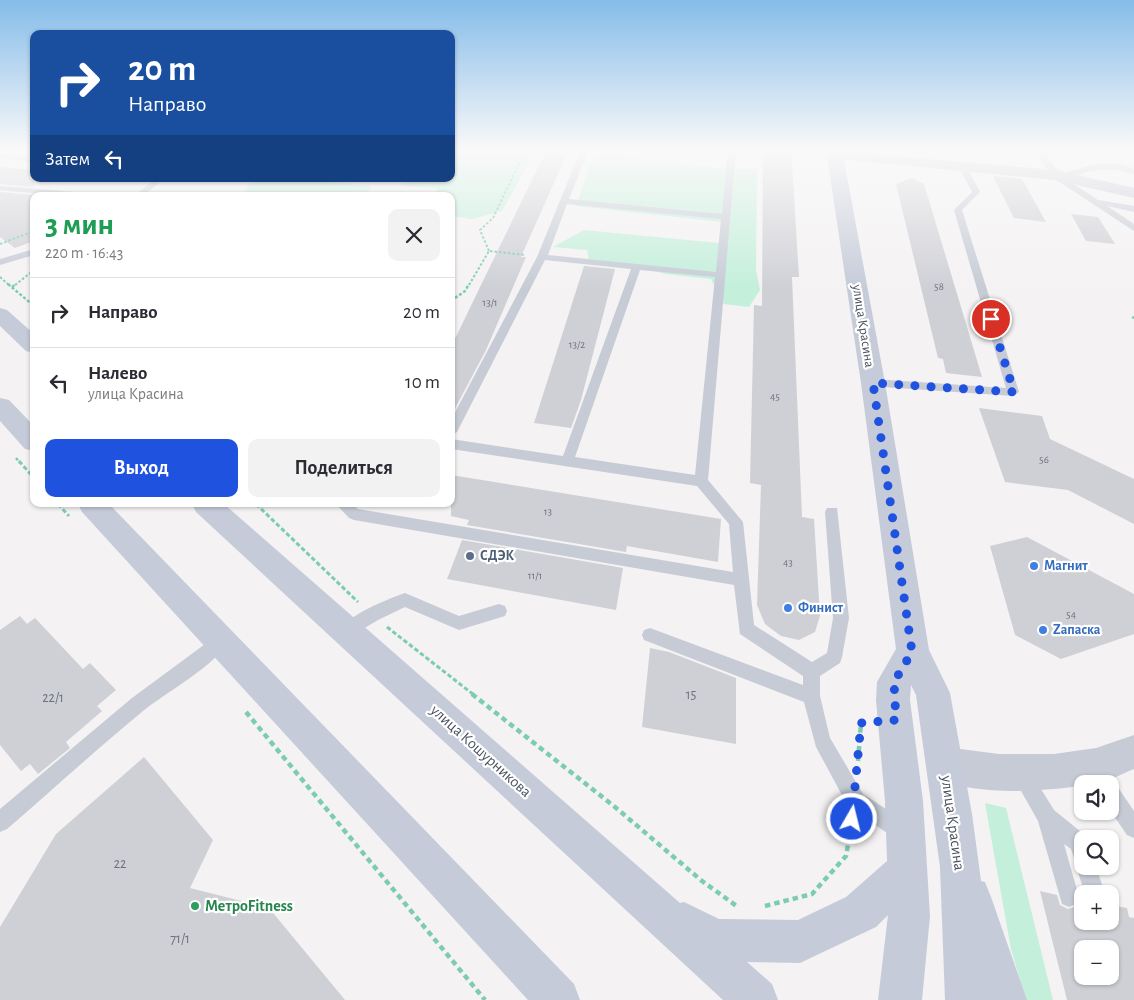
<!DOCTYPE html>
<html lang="ru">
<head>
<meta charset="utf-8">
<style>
	body { margin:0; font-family:"Alegreya Sans",sans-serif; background:#f2f2f3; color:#2b2b33; height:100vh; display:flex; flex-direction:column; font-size:19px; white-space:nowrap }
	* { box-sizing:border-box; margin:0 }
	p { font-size:16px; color:#7c7c81 }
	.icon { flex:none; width:28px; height:28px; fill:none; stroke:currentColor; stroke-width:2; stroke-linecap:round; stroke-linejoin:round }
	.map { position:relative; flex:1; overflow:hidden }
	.panel { position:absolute; left:30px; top:192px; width:425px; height:315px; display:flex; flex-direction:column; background:#fff; border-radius:10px; box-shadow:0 1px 4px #0004 }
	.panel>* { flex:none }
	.guide { position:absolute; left:30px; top:30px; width:425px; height:152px; border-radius:10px; box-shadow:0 1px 4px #0004; background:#1a4fa0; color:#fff; overflow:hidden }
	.fabs { position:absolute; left:1074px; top:775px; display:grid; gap:10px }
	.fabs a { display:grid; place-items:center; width:45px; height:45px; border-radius:10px; background:#fff; box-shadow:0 1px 4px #0004; font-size:25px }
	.pin { position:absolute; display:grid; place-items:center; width:42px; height:42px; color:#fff; margin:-21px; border:2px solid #fff; border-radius:50%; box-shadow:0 1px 5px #0007 }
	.me { position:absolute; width:55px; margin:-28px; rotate:8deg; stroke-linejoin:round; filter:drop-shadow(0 0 4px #0008) }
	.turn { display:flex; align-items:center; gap:18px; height:105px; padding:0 15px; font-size:22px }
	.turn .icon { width:65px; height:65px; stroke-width:2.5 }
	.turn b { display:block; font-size:35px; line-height:42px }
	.then { display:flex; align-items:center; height:48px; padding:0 15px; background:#0003; gap:10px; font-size:19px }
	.round { display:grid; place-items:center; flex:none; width:52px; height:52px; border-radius:10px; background:#f2f2f3 }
	.headline { display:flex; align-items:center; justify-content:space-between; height:85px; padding:0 15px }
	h1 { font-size:30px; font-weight:700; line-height:38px; color:#1e9e55 }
	.primary-button { display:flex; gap:10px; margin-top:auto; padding:10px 15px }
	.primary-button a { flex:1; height:58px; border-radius:10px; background:#2052e0; color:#fff; font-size:20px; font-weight:700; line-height:58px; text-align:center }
	.primary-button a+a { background:#f2f2f3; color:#2b2b33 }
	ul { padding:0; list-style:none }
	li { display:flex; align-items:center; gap:15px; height:70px; padding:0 15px; border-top:1px solid #e1e1e2 }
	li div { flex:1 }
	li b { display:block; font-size:19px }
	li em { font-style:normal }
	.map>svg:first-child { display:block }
	.green { fill:#c3efdb }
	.building { fill:#cfd0d6; fill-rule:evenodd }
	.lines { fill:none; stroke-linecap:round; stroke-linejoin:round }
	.path-far3 { stroke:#7cccb2; stroke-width:2; stroke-dasharray:2.5 2; stroke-linecap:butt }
	.path-far2 { stroke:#7cccb2; stroke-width:2.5; stroke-dasharray:3 2; stroke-linecap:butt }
	.path-far1 { stroke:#7cccb2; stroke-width:3; stroke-dasharray:4.5 2.5; stroke-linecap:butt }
	.path { stroke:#7cccb2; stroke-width:4.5; stroke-dasharray:5.5 4; stroke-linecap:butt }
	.service { fill:#c6cbd5; fill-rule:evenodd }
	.minor { fill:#c6cbd5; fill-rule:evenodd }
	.secondary { fill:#c5cbd9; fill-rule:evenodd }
	.route { stroke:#2052e0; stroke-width:9; stroke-dasharray:0 16.2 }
	.service-dot { fill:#5c6f8a; stroke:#fff; stroke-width:2 }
	.shop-dot { fill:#3f7fe0; stroke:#fff; stroke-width:2 }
	.leisure-dot { fill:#2e9e5b; stroke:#fff; stroke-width:2 }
	.labels { text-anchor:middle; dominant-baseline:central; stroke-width:4.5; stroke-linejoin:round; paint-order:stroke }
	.number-label { font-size:11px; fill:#6b717d }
	.street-label { font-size:14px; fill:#4a515f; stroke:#fff }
	.service-label { font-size:14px; font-weight:bold; fill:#4e5e75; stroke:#fff; text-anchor:start }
	.shop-label { font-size:14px; font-weight:bold; fill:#366cbe; stroke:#fff; text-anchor:start }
	.near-number-label { font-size:14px; fill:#6b717d }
	.near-street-label { font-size:16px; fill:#4a515f; stroke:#fff }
	.near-leisure-label { font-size:16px; font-weight:bold; fill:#27864d; stroke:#fff; text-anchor:start }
</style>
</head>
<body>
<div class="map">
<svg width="1134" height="1000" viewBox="0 0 1134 1000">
	<rect width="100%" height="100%" fill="#f4f2f2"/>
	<g class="green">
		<polygon points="451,149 537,149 502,211 472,219 451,216 451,196 434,196 438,188 401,186 403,179 451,179"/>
		<polygon points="599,154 729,169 757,169 756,270 760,290 749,307 724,304 711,279 666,274 630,265 589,259 587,250 553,247 584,230 719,243 722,222 576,206 590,165"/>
		<polygon points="252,179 303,179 371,186 367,196 242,196"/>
		<polygon points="985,803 1006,808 1053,1000 1026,1000 1011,949"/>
	</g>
	<g class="building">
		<polygon points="547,149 569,149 521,257 526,257 486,350 451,416 451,347"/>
		<polygon points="763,149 791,149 799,277 792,277 802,517 814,519 820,616 815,632 799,640 781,636 765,624 757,605 761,485 750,483 754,305 762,306"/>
		<polygon points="0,167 34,170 34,187 0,184"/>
		<polygon points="993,176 1022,179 1046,222 1014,218"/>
		<polygon points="911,178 924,184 982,377 946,373 943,359 938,358 896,184"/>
		<polygon points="0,192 34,195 34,241 15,248 0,237"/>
		<polygon points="1071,214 1098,217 1115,244 1086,241"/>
		<polygon points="584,266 615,269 581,400 571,428 534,423"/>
		<polygon points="979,408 1042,416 1050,439 1134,479 1134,524 1068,490 1005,482"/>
		<polygon points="451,475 721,519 718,562 627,546 626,552 467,525 469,520 451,516"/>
		<polygon points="1027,537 1134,594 1134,634 1061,659 1015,635 990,546"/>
		<polygon points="462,540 623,568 616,610 447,579"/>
		<polygon points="20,616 27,624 35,618 83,669 90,663 116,690 97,706 102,711 66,742 70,748 38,774 30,764 21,771 0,745 0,630"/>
		<polygon points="650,648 669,652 736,678 736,744 642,727"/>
		<polygon points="144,757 213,840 190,888 269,908 345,1000 0,1000 0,927 56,834"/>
		<path d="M1040 891 1057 895 1060 905 1068 909 1077 906 1080 899 1082 900V921H1110V905L1127 908 1129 917 1134 918V1000H1067ZM1082 949H1110V976H1082Z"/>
	</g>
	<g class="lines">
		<g class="path-far3">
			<polyline points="0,244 34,231"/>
			<polyline points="489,251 480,230 493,218 526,149"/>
			<polyline points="0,277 9,285"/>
			<polyline points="15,285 34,270"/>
			<polyline points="469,285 489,251 525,255"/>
		</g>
		<g class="path-far2">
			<polyline points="8,284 34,306"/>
			<polyline points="12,287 16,284"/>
			<polyline points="451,301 465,291 469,284"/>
			<polyline points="1132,318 1134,317"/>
			<polyline points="16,458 20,463"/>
		</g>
		<g class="path-far1">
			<polyline points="19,461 34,478"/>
			<polyline points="58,504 69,516"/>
			<polyline points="256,504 358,602"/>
			<polyline points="387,627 474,695"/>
		</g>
		<g class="path">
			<polyline points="472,694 615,807 702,881 738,907"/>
			<polyline points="246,712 485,1000"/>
			<polyline points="858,761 861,723 866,723"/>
			<polyline points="765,906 812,894 846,856 852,822"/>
		</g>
		<g class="service">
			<path d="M581 149H589L569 199 722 214 728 149H736L708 480 743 522 754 625 812 662 827 653 833 618 825 512 827 508H837L849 618 842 657 840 663 820 676V696L830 738 863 794 909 824 912 831 909 838 902 841 895 838 849 808 816 747 804 702 644 640 642 635 644 630 650 628 803 685V676L740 634 734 585 354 520 349 518 336 504H352L358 509 733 572 729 524 697 486 451 449V439L563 456 631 269 545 260 457 432 451 436V420L537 257ZM567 204 721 219 716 272 548 255ZM640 270 715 277 695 475 575 457Z"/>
			<path d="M1034 149H1042L1061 175C1082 166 1112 158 1134 169V174C1108 166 1092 169 1066 179L1098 200 1134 206V212L1107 206 1134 224V231L1052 177Z"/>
			<polygon points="0,154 34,158 34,162 0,158"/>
			<polygon points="960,165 966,165 980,192 962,210 1019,392 1013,396 869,386 867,383 873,379 1006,388 954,210 972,192 959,167"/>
			<polygon points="155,179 164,179 143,196 134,196"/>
			<polygon points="0,186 89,193 93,196 64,196 0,190"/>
			<polygon points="34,249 34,255 0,265 0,259"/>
			<path d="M405 593 459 616 499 604 505 606 507 611 505 616 459 630 405 607 378 620 348 638 342 636 340 631C347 615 388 599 405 593Z"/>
			<path d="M220 633 226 636 228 641C217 665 165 693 143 711 97 749 52 790 7 829L0 832V809L132 698Z"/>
			<polygon points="1021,766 1028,768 1054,810 1086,836 1087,839 1082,839 1082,866 1096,866 1105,894 1085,894 1076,866 1078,862 1075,861 1071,849 1064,844 1079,897 1076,904 1069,907 1062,904 1038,821 1012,775 1014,768"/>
			<polygon points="1110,784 1117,786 1134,811 1134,838 1127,835 1110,810"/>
		</g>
		<g class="minor">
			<polygon points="835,151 1055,170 1134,188 1134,198 1055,180 830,158 828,155 830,152"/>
			<path d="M1134 735V769C1121 774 1108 782 1094 784 1046 791 981 798 933 777L927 765 933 753 945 747 999 754H1054L1096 748Z"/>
		</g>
		<g class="secondary">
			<polygon points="826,149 842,149 885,383 929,650 950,693 972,814 981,881 985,882 991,897 1027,1000 945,1000 940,867 916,695 911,685 910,700 923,801 930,916 922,1000 878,1000 888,915 876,927 800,963 747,962 772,984 778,1000 723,1000 196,512 192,504 224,504 680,903 684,902 719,919 798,920 846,897 887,861 885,801 876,700 877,682 896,649 861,383"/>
			<polygon points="0,308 7,310 34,334 34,353 26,351 0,326"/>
			<polygon points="0,398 9,400 34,426 34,451 25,449 0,421"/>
			<polygon points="78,504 109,504 574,984 580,1000 528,1000 82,512"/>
		</g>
	</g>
	<linearGradient id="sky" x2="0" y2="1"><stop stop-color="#85bce9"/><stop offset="0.52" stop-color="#faf9f9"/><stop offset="1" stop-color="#faf9f9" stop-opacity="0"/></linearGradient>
	<rect width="1134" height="289" fill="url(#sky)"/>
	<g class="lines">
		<polyline class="route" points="852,819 861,723 896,720 894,682 912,652 873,383 1014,392 991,319"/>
	</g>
	<circle class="service-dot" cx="470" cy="556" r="5"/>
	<g class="shop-dot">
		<circle cx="1034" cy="566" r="5"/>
		<circle cx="788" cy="608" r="5"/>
		<circle cx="1043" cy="630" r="5"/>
	</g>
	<circle class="leisure-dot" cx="195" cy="906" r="5"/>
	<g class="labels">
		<g class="number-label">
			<text x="939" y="286">58</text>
			<text x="490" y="302">13/1</text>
			<text x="577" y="344">13/2</text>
			<text x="775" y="396">45</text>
			<text x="1044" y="459">56</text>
			<text x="548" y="511">13</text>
			<text x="788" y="562">43</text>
			<text x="535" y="575">11/1</text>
			<text x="1071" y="614">54</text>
		</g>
		<g class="street-label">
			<text transform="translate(863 326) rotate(81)">улица Красина</text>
		</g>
		<g class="service-label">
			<text x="480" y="556">СДЭК</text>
		</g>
		<g class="shop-label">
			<text x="1044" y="566">Магнит</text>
			<text x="798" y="608">Финист</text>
			<text x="1053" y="630">Zапаска</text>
		</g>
		<g class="near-number-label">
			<text x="691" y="695">15</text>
			<text x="53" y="698">22/1</text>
			<text x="120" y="864">22</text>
			<text x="180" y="939">71/1</text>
		</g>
		<g class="near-street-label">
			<text transform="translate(481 751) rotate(42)">улица Кошурникова</text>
			<text transform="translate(953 823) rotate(82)">улица Красина</text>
		</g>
		<g class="near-leisure-label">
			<text x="205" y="906">МетроFitness</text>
		</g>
	</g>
</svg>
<div class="fabs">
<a><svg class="icon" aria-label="sound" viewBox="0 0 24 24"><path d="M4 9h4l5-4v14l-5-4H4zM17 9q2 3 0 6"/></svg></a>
<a><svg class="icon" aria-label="search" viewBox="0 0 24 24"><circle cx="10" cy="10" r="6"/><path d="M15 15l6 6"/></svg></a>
<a>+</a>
<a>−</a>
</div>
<div class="pin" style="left:991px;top:319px;background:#d93025"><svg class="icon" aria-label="arrive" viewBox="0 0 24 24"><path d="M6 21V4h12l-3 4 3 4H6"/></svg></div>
<svg class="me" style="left:852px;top:819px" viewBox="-20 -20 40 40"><circle r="17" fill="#2052e0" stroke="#fff" stroke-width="3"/><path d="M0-11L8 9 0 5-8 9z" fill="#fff"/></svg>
<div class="guide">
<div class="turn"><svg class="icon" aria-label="right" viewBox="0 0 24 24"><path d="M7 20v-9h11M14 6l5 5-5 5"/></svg><div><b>20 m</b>Направо</div></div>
<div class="then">Затем<svg class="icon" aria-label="left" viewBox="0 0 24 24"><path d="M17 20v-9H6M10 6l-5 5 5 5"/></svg></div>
</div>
<section class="panel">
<div class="headline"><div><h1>3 мин</h1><p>220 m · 16:43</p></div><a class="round"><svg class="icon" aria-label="close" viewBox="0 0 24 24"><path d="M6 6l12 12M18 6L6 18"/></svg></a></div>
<ul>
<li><svg class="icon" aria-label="right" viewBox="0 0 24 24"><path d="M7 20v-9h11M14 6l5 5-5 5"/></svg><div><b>Направо</b></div><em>20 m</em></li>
<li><svg class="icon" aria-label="left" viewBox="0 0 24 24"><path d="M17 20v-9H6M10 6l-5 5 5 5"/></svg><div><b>Налево</b><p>улица Красина</p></div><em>10 m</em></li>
</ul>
<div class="primary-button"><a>Выход</a><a>Поделиться</a></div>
</section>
</div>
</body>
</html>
